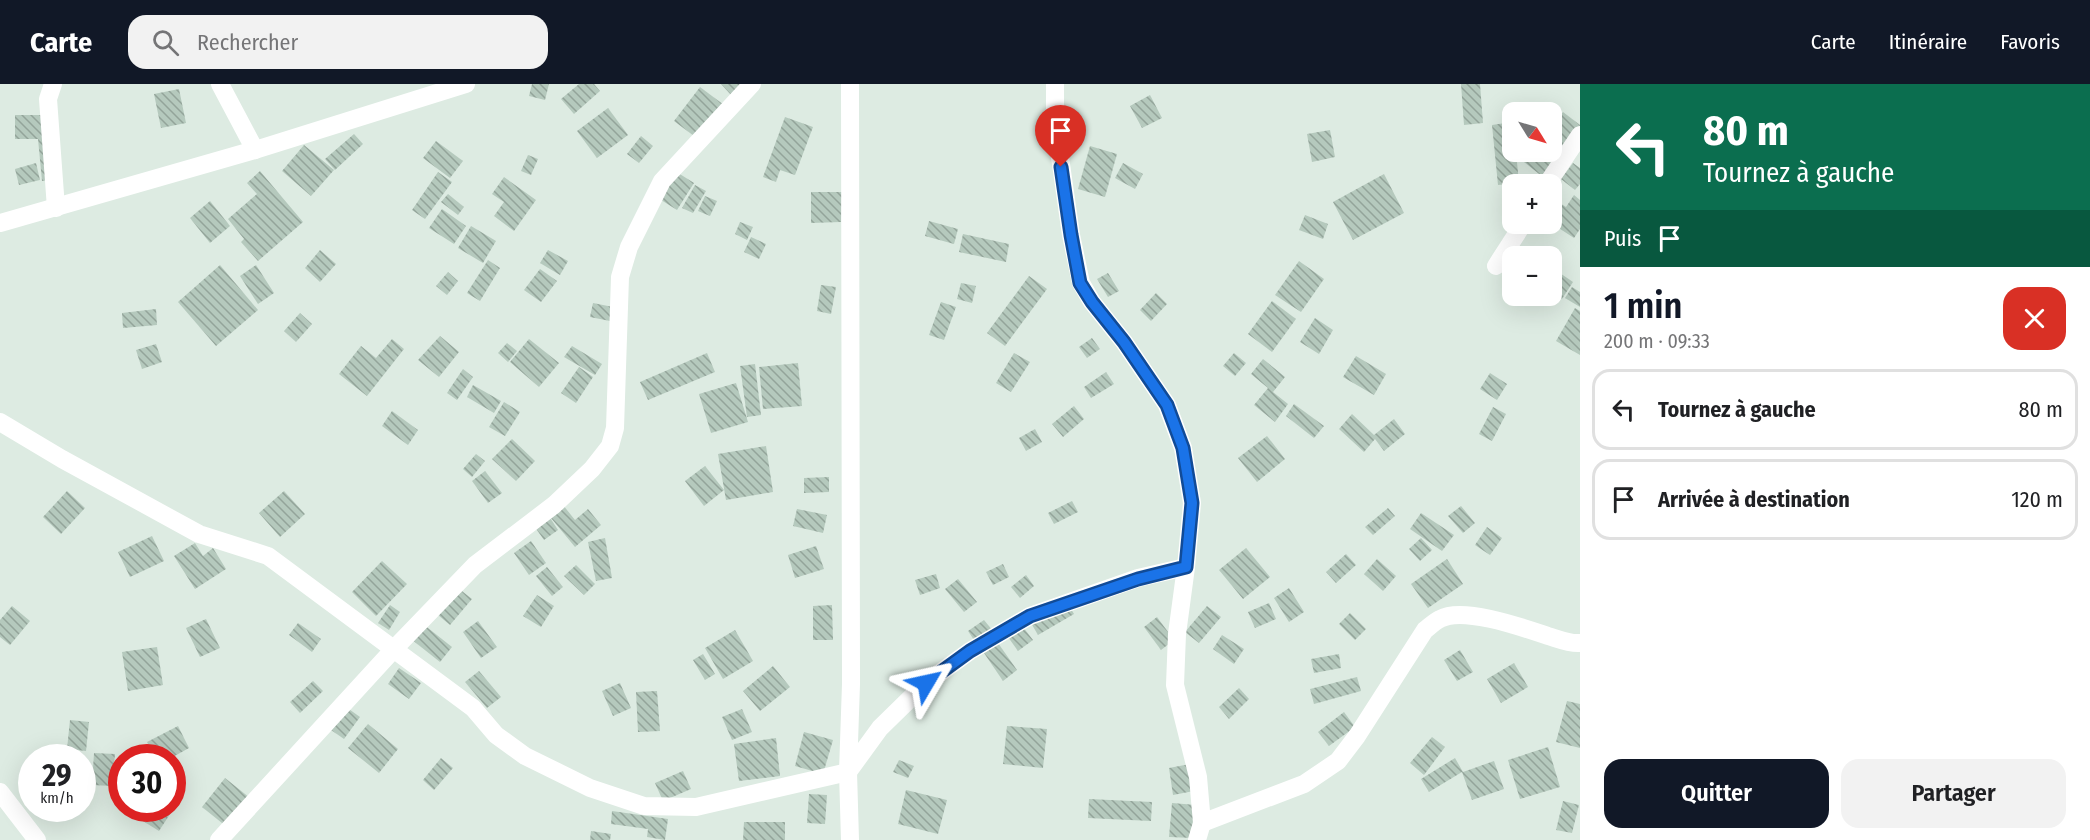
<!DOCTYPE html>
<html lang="fr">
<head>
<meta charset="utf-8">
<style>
	body { margin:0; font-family:"Fira Sans Condensed",sans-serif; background:#f2f2f2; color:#202124; height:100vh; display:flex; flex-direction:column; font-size:22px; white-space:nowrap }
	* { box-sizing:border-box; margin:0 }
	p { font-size:20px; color:#757577 }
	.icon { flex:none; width:33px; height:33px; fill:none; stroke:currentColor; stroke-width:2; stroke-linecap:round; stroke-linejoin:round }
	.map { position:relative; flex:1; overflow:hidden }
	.drawer { display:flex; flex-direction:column; background:#fff; width:510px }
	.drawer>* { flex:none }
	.banner { background:#0b6e4f; color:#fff; overflow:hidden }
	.needle { width:39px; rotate:127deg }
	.fabs { position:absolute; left:1502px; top:18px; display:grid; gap:12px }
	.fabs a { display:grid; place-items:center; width:60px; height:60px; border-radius:12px; background:#fff; box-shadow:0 6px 24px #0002; font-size:30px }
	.speed { position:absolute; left:18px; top:660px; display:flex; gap:12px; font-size:30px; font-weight:700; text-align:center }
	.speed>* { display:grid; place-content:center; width:78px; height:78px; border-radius:50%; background:#fff; box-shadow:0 6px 24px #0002; line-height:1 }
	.speed small { font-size:15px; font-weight:400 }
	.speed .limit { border:9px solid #d22; background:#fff; color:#111 }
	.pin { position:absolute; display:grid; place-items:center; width:51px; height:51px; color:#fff; margin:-62px -26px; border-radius:50% 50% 50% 0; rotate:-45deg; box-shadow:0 0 6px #0007 }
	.pin .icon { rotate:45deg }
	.me { position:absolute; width:66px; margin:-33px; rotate:54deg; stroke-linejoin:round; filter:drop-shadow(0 0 4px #0008) }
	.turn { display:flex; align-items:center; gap:21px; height:126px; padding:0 24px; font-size:27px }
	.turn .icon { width:78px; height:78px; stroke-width:2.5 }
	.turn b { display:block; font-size:42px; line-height:51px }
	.then { display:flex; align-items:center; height:57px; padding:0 24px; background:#0003; gap:12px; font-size:22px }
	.round { display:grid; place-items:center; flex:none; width:63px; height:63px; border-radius:18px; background:#f2f2f2 }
	.summary { display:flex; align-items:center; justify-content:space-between; height:102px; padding:0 24px }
	h1 { font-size:36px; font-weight:600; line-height:45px; color:#111827 }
	.button { display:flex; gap:12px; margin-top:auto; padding:12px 24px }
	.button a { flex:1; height:69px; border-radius:18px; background:#111827; color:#fff; font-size:24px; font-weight:600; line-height:69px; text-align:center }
	.button a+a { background:#f2f2f2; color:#202124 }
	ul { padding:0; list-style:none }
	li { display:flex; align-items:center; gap:18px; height:81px; margin:0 12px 9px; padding:0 12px; border:3px solid #e0e0e0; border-radius:18px }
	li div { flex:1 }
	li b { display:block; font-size:22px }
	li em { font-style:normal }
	header { display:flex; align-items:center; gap:36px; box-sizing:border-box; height:84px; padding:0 30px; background:#111827; color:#fff }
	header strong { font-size:28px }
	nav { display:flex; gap:33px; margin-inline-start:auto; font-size:21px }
	.search { width:420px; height:54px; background:#f2f2f2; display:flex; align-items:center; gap:15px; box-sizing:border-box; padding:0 21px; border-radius:18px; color:#757577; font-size:22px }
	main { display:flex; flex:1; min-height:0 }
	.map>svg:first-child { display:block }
	.building { fill:url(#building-back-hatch) }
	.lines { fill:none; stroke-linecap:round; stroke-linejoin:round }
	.minor { stroke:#fff; stroke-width:18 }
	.route-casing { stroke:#114b97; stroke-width:15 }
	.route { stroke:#1a73e8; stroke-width:10 }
</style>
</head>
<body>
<header>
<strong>Carte</strong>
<div class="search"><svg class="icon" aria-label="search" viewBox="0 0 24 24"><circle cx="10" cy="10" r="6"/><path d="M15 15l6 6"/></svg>Rechercher</div>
<nav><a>Carte</a><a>Itinéraire</a><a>Favoris</a></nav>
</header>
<main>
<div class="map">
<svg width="1580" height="756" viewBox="0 0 1580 756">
	<defs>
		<pattern id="building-back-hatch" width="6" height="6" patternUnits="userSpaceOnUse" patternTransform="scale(1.5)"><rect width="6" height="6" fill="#b5c9bd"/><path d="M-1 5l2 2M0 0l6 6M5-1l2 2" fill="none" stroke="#93a49a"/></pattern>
	</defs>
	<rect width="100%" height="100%" fill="#ddebe2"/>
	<g class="building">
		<polygon points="532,0 549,0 545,16 529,12"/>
		<polygon points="579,0 594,0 600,7 574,30 561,15"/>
		<polygon points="721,0 746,0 732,12"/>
		<polygon points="1461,0 1480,0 1483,39 1464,41"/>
		<polygon points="700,3 724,21 698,55 674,37"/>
		<polygon points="179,5 186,39 161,44 154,10"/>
		<polygon points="1150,11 1162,34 1142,44 1130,22"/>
		<polygon points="608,24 628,51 597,74 577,47"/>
		<polygon points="1563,28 1580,41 1580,45 1543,93 1524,78 1532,68 1551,68 1551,43"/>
		<polygon points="15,31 45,31 57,95 42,97 38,55 15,55"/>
		<polygon points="785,33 813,43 795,91 780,86 776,98 763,93"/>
		<polygon points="1512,38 1512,68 1516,68 1519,99 1498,101 1492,41"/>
		<polygon points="1330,46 1335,73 1312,78 1307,50"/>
		<polygon points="354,50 363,60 335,86 325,75"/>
		<polygon points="641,52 653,62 639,79 627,70"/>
		<polygon points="436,57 463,77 450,94 423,74"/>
		<polygon points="304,61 334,86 311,112 282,87"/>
		<polygon points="1090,62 1117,70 1105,113 1078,105"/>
		<polygon points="528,71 538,75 531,91 521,87"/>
		<polygon points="36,79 40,96 19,101 15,85"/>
		<polygon points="1123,79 1143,90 1135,105 1115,94"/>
		<polygon points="1573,79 1580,84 1580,100 1575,106 1561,95"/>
		<polygon points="260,87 303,138 258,177 241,158 244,155 228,135 257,110 247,99"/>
		<polygon points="675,87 694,99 677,126 658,114"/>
		<polygon points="438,88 452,98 425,135 412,126"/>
		<polygon points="1384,90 1404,129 1353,156 1333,118"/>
		<polygon points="504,93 536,116 514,147 494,132 504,118 492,110"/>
		<polygon points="695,101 706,107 693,129 682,124"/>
		<polygon points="811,108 842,108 841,138 811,139"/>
		<polygon points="448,110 464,123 458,131 441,118"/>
		<polygon points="1574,111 1580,116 1580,145 1574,154 1551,139 1551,113 1566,123"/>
		<polygon points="705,112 717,117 710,132 698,127"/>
		<polygon points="210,117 230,142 210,159 190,134"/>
		<polygon points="442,125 466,142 454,160 429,144"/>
		<polygon points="1305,131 1328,140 1323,155 1299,146"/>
		<polygon points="929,137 958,145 954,160 925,152"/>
		<polygon points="740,138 753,143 747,156 735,150"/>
		<polygon points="471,142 496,157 483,179 458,164"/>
		<polygon points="963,150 1009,160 1006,178 959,168"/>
		<polygon points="751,153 766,160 759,175 744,168"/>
		<polygon points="1523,163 1537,172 1517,172"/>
		<polygon points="320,166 336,180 320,198 305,184"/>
		<polygon points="548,166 568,177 560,191 540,179"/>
		<polygon points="488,176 500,184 480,217 467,209"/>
		<polygon points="1299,177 1324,195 1301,228 1275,211"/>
		<polygon points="220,181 258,226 216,262 178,218"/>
		<polygon points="256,181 274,209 258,220 240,192"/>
		<polygon points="1551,183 1573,198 1562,215 1551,208"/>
		<polygon points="540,185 557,197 541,218 524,206"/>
		<polygon points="448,188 458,197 447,211 436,202"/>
		<polygon points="1108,189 1119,207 1108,213 1097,195"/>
		<polygon points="1029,192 1047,205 1005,262 987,249"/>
		<polygon points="961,199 976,202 972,219 957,215"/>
		<polygon points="821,201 836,203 831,230 817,227"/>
		<polygon points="1572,203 1580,208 1580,223 1565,214"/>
		<polygon points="1156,209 1167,220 1151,237 1140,226"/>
		<polygon points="1272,217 1296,235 1272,268 1248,250"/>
		<polygon points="941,218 956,223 944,256 929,251"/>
		<polygon points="593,219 618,224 615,238 590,233"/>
		<polygon points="1575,224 1580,227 1580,271 1556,257"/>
		<polygon points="156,225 157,241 123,244 122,229"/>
		<polygon points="300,229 312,240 296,258 284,247"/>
		<polygon points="1315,234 1333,246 1319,270 1300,258"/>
		<polygon points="440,252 459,268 439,293 418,276"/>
		<polygon points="1092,254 1100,265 1087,274 1079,263"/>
		<polygon points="392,255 404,265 367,312 339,290 361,262 376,274"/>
		<polygon points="529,255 559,279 539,303 510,278"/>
		<polygon points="507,259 517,267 508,278 498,269"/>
		<polygon points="156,260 162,278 142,285 136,266"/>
		<polygon points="572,262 602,280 595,291 564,273"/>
		<polygon points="707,269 715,288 648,316 640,298"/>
		<polygon points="1014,269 1030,278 1011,308 996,299"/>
		<polygon points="1234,269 1246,279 1235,292 1223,282"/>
		<polygon points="1356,272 1386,290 1374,311 1343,293"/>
		<polygon points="1263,275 1285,293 1273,308 1288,320 1275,338 1254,321 1268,304 1251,290"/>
		<polygon points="798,279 802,322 763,325 759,283"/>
		<polygon points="755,280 761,331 747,333 740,282"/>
		<polygon points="579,283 593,293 576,319 561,309"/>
		<polygon points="463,285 473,293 457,316 447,309"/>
		<polygon points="1106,288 1114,300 1091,314 1084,303"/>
		<polygon points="1490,289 1507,300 1497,316 1480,305"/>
		<polygon points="736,299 748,338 711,349 699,310"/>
		<polygon points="473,301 501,317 494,329 467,313"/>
		<polygon points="504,318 520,328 505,352 489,343"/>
		<polygon points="1294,320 1324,342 1314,354 1286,332"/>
		<polygon points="1074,322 1084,335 1063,353 1052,340"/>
		<polygon points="1493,323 1506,330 1492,357 1479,350"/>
		<polygon points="392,327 418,346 408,361 382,342"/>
		<polygon points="1352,330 1374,351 1394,335 1405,350 1384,367 1375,355 1364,368 1339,345"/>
		<polygon points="1035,345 1042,358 1026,367 1019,354"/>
		<polygon points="1267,352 1285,375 1257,398 1238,374"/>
		<polygon points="512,355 535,377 516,397 492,375"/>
		<polygon points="766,362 773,408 726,416 718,370"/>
		<polygon points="476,370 485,377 472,393 463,385"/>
		<polygon points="705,382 724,406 704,422 685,397"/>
		<polygon points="485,387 502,409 488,419 472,397"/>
		<polygon points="829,393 829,408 804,409 804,394"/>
		<polygon points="67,407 85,424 61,450 43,433"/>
		<polygon points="284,407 305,430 280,453 259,429"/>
		<polygon points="559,416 575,436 588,425 601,441 575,463 546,428"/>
		<polygon points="1072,417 1078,428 1054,440 1048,429"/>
		<polygon points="1461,422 1475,439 1463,449 1448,432"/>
		<polygon points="1388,424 1395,432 1373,451 1365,443"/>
		<polygon points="797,425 827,431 823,449 793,442"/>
		<polygon points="547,429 558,446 544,456 532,439"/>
		<polygon points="1421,429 1454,451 1442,467 1410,445"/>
		<polygon points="1487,443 1502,454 1490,471 1475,461"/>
		<polygon points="152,452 164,477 130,493 118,468"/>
		<polygon points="605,454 612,494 596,497 588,458"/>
		<polygon points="1421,454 1432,466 1420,477 1409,465"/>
		<polygon points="531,457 546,479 529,491 514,469"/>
		<polygon points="195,459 203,472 213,464 226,485 195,505 174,472"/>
		<polygon points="816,462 824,485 795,494 788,471"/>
		<polygon points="1246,464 1270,493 1243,515 1219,486"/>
		<polygon points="1346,470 1356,481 1336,499 1326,488"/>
		<polygon points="1377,475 1396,492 1383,507 1364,490"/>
		<polygon points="1447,475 1463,500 1428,524 1411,500"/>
		<polygon points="382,477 407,500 376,532 352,508"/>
		<polygon points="1003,480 1009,493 993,501 986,488"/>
		<polygon points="576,481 595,500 584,511 564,492"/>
		<polygon points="547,483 563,503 552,512 536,492"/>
		<polygon points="936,490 940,504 920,511 915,496"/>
		<polygon points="1026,491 1034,502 1020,514 1011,503"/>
		<polygon points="958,495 977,518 964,528 945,505"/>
		<polygon points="453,500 472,515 450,541 432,526"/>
		<polygon points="1289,504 1304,528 1289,538 1274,514"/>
		<polygon points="537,511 554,522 541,543 523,532"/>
		<polygon points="1067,518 1074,530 1038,551 1031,539"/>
		<polygon points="1269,519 1276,535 1255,544 1248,528"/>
		<polygon points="390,521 400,528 389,546 378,539"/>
		<polygon points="832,521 833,556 813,556 813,522"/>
		<polygon points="12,522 30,537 10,561 0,553 0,536"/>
		<polygon points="1207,522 1221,533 1199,559 1185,548"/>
		<polygon points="1350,529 1366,545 1355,556 1339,540"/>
		<polygon points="1157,533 1174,556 1161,566 1144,543"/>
		<polygon points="206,535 220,564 200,573 186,544"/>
		<polygon points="984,536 993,547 976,559 968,547"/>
		<polygon points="478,537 497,563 481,574 463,548"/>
		<polygon points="298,539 321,555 312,568 289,551"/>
		<polygon points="423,540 452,563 440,578 411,555"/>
		<polygon points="1023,543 1033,556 1018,567 1008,553"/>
		<polygon points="735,546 753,577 723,595 705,564"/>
		<polygon points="1222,551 1244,565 1234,580 1213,565"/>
		<polygon points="998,559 1017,586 1003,597 984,569"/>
		<polygon points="157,563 163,601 128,607 122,568"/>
		<polygon points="1460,566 1473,588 1457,597 1444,576"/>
		<polygon points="703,570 715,590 705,596 693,576"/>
		<polygon points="1339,570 1341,584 1314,589 1311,575"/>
		<polygon points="1514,579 1528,603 1501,619 1487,595"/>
		<polygon points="773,582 790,603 760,627 743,607"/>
		<polygon points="399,584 421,599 409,615 388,600"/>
		<polygon points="479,587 501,613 487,624 465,598"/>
		<polygon points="1357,593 1361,607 1314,620 1310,605"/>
		<polygon points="313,597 323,607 300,629 290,618"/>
		<polygon points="620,599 631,624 613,632 602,607"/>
		<polygon points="1239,604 1249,615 1229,635 1219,623"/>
		<polygon points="657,607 660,647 638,648 636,608"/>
		<polygon points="1567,617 1580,620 1580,664 1556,658"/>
		<polygon points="346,623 360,633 344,655 331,646"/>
		<polygon points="742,625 752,648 732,656 722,633"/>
		<polygon points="1344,628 1355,643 1329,662 1318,648"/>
		<polygon points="70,636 89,638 86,667 67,665"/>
		<polygon points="368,640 398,665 379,689 348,664"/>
		<polygon points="178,642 189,664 171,674 156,674 147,658"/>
		<polygon points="1007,642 1047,645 1043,684 1003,680"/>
		<polygon points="804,648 833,656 823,690 795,682"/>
		<polygon points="1432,653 1445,663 1424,691 1410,679"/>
		<polygon points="776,654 780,692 739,697 734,660"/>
		<polygon points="1548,663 1560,703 1520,715 1508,676"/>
		<polygon points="94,669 115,670 112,702 92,701"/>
		<polygon points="441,674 453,684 434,706 423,696"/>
		<polygon points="1455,674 1463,688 1494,677 1504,705 1472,716 1462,688 1429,708 1421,695"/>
		<polygon points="899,676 914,682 908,694 893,688"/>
		<polygon points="1195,679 1199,706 1173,711 1169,684"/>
		<polygon points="683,687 691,705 663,717 655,699"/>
		<polygon points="225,694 250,714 227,743 202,723"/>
		<polygon points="906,706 947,716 938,750 898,740"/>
		<polygon points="809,710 827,711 825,740 807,739"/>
		<polygon points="1089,715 1152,718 1151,737 1088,734"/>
		<polygon points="1563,717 1579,721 1572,749 1556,746"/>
		<polygon points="1172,719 1196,721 1193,754 1169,753"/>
		<polygon points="122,724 161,724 170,730 159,747"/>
		<polygon points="612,727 668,735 665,756 647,753 648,745 611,740"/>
		<polygon points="744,738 785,738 785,756 743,756"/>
		<polygon points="591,747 611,750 610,756 590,756"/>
	</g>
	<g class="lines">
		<g class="minor">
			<polyline points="53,0 48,15 56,124"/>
			<polyline points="220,0 255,66"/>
			<polyline points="1055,0 1055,38 1071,151 1081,199 1092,218 1124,258 1167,321 1183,364 1192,419 1186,483 1177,550 1175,601 1198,693 1202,739 1197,756"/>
			<polyline points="1547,100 1580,51"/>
			<polyline points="0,139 255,66 466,0"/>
			<polyline points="1496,182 1523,140"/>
			<polyline points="0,338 62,375 199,450 268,472 473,624 496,651 525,672 590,704 644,722 696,723 848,688 880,644 926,599 970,567 1030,532 1138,494 1186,483"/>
			<polyline points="0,708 37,756"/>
			<path d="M1202 739 1304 700 1338 677 1357 652 1425 546C1429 543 1434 538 1440 535 1463 522 1524 544 1548 552 1558 555 1570 560 1580 559"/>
			<polyline points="219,756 393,566 475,481 554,421 592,385 610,362 615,344 620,193 629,163 662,97 752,0"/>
			<polyline points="850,756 848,688 851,600 850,0"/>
		</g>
	</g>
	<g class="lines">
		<defs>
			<polyline id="route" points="926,599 970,567 1030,532 1138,495 1186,483 1192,419 1183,364 1167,321 1124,258 1092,218 1080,199 1071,151 1061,83"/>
		</defs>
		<use href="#route" class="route-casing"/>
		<use href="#route" class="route"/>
	</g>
</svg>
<div class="fabs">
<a><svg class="needle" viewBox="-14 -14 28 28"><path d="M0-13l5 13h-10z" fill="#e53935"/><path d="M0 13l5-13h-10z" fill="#757577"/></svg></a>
<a>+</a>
<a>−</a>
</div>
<div class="speed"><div>29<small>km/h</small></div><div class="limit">30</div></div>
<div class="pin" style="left:1061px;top:83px;background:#d93025"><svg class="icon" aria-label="arrive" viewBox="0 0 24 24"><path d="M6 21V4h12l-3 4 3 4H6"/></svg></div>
<svg class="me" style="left:926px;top:599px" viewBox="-20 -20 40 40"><path d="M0-17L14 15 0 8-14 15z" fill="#1a73e8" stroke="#fff" stroke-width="4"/></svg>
</div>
<section class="drawer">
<div class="banner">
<div class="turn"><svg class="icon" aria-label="left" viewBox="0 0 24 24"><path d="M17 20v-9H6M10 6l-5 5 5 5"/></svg><div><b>80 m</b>Tournez à gauche</div></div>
<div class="then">Puis<svg class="icon" aria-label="arrive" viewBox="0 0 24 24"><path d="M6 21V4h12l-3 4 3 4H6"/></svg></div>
</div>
<div class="summary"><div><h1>1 min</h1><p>200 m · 09:33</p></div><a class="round" style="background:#d93025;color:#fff"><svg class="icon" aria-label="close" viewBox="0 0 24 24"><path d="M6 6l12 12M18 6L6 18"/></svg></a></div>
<ul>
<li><svg class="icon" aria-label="left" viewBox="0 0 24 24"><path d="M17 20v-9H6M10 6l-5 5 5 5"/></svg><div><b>Tournez à gauche</b></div><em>80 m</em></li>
<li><svg class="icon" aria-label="arrive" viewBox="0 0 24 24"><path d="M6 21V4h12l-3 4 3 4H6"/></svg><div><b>Arrivée à destination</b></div><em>120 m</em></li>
</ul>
<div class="button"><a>Quitter</a><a>Partager</a></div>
</section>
</main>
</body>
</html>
